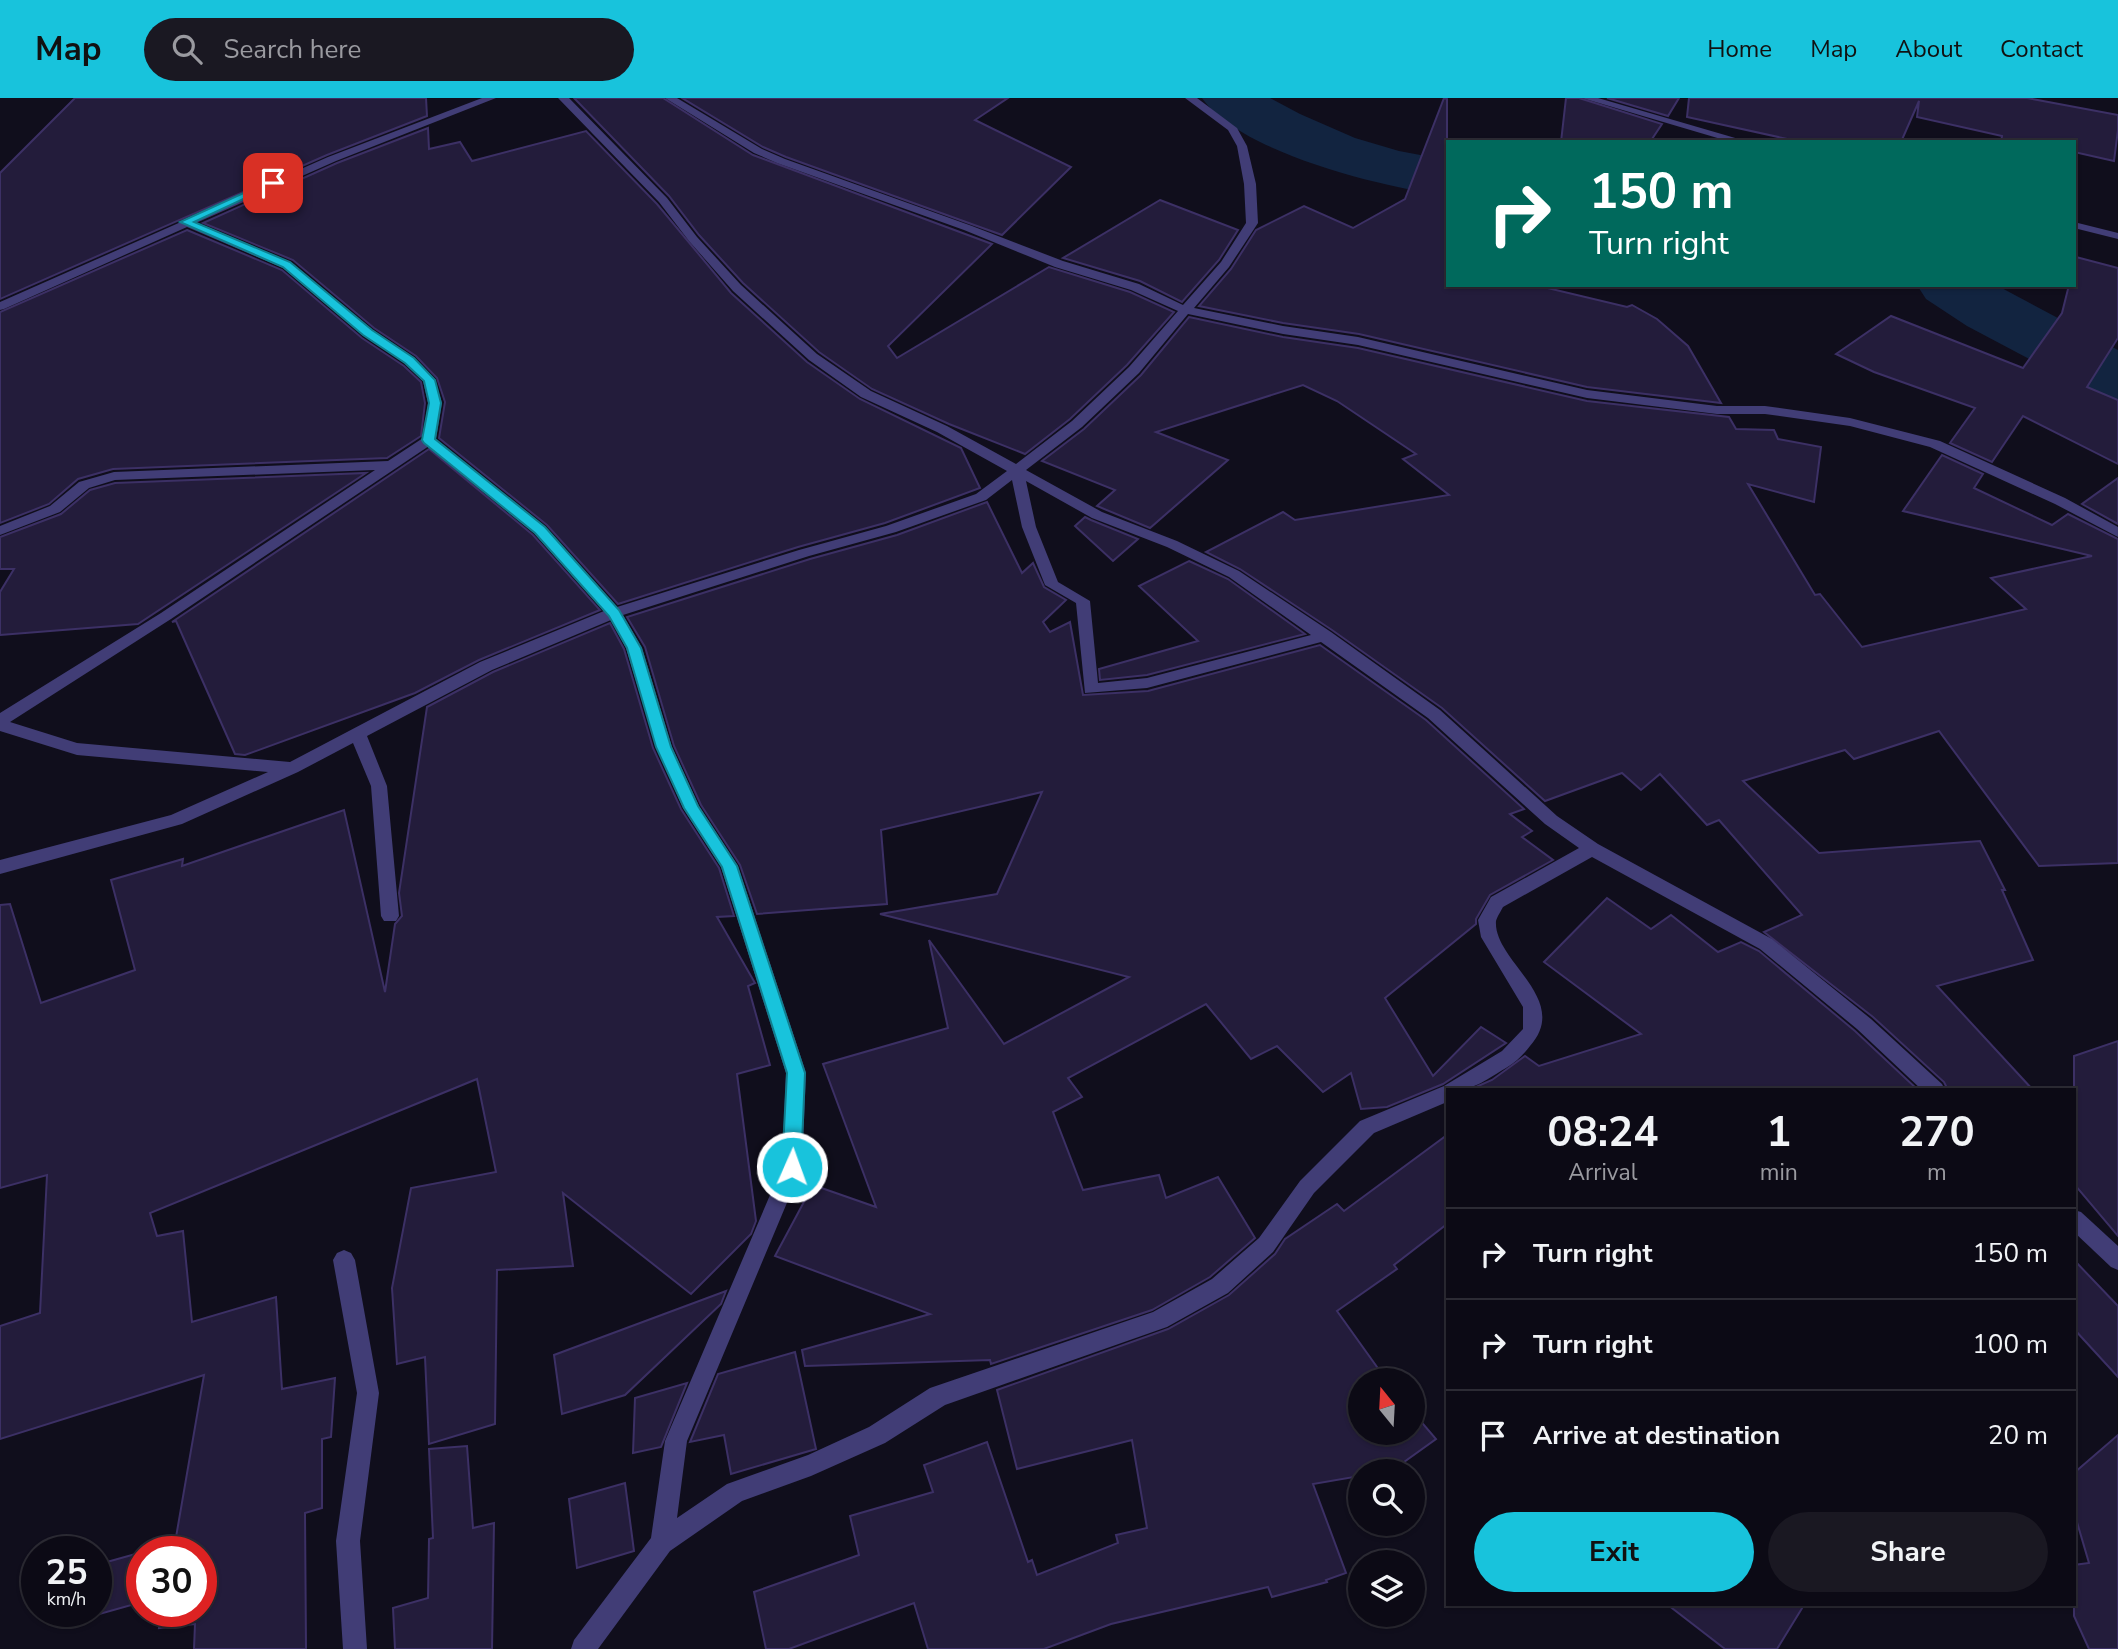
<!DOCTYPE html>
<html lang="en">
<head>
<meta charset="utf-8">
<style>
	body { margin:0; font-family:"Nunito Sans",sans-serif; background:#1a1822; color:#f1f3f6; height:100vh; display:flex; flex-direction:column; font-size:26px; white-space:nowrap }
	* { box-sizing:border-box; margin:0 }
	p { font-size:23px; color:#9a9aa0 }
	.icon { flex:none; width:38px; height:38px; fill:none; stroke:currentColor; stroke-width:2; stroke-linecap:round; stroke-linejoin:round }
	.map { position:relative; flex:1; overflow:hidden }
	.panel { position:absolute; left:1446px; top:990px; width:630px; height:518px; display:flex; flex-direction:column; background:#0c0a15; border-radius:0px; box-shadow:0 2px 5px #0004,0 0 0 2px #2c2b34 }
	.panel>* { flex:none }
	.guide { position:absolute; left:1446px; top:42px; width:630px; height:147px; border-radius:0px; box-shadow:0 2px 5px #0004,0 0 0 2px #2c2b34; background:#00695c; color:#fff; overflow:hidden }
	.needle { width:46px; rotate:342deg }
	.buttons { position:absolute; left:1348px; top:1270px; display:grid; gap:14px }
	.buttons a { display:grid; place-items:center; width:77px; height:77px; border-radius:50%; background:#0c0a15; box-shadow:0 2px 5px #0004,0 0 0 2px #2c2b34; font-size:35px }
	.speed { position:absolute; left:21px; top:1438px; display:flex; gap:14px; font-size:35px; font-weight:700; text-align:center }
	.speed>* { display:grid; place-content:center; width:91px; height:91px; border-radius:50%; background:#0c0a15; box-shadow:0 2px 5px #0004,0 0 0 2px #2c2b34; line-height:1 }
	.speed small { font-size:18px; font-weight:400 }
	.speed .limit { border:10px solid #d22; background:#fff; color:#111 }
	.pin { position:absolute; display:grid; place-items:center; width:60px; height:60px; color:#fff; margin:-30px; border-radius:14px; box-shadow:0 4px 10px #0006 }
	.me { position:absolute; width:77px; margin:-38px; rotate:2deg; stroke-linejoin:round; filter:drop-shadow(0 0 5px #0008) }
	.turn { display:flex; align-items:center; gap:24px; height:147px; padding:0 28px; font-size:32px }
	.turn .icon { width:91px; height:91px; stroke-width:2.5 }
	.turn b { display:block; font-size:49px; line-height:60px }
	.eta { display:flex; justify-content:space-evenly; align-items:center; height:119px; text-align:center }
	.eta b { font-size:42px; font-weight:700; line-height:49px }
	.primary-button { display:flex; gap:14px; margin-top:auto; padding:14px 28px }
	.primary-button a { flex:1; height:80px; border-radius:42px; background:#18c3dc; color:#111; font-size:28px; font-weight:700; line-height:80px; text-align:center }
	.primary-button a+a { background:#1a1822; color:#f1f3f6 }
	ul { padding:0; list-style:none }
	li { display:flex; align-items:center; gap:21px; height:91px; padding:0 28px; border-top:2px solid #2c2b34 }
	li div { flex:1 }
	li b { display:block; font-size:26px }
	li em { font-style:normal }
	header { display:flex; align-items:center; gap:42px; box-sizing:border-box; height:98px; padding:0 35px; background:#18c3dc; color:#111 }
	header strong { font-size:33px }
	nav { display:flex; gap:38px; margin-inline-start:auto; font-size:24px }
	.search { width:490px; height:63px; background:#1a1822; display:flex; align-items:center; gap:18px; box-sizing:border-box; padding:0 24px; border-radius:38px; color:#9a9aa0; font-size:26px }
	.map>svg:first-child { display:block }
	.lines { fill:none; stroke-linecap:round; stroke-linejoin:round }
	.river { fill:#122440; fill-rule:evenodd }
	.building { fill:#231c3b; stroke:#3c3065; stroke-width:2 }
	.street { fill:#413d76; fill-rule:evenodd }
	.route { fill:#18c3dc; stroke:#107f8f; stroke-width:2 }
</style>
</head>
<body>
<header>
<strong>Map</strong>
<div class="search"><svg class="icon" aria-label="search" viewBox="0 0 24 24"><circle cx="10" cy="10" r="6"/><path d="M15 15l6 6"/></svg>Search here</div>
<nav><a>Home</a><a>Map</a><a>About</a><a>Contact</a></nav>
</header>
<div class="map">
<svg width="2118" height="1551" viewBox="0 0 2118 1551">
	<rect width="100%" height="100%" fill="#100e1c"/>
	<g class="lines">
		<g class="river">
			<path d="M1202 0H1270L1300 16 1355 40 1399 53 1447 62V98C1383 89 1240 55 1202 0Z"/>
			<polygon points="1917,187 1996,187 2118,252 2118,306 2092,299 2052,273 1967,228 1926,201"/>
		</g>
	</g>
	<g class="building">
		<polygon points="75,0 426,0 427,18 327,57 0,201 0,75"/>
		<polygon points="574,0 663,0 753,57 992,146 888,248 897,260 1049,169 1130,194 1174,214 1127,267 1070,321 1025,356 949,326 872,291 819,254 743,185 699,137 669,98"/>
		<polygon points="682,0 1008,0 975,22 1071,69 1002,137 786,59 763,49"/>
		<polygon points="1444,0 1447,1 1447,187 1535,187 1627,209 1632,207 1657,221 1688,248 1721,305 1587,289 1359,236 1283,225 1199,208 1231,171 1256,132 1304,108 1353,130 1405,101"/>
		<polygon points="1566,0 1579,0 1662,26 1650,44 1561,44"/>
		<polygon points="1607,0 1679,0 1668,18"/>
		<polygon points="1689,0 2027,0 2118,17 2118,32 2114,63 2074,54 2074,44 2001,44 2002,38 1917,19 1919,3 1901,44 1801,44 1687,19"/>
		<polygon points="428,30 429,51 460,44 472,63 586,33 657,106 731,195 807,264 860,301 961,350 980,390 885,425 798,449 618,506 547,427 439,340 445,304 437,280 416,258 374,230 293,162 203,125 337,65"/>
		<polygon points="1160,102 1238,132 1219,162 1182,204 1140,183 1063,160"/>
		<polygon points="187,132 282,172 362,240 404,268 421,284 425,305 421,338 387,360 113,371 78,381 49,406 0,425 0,214"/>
		<polygon points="2076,159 2118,170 2118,240 2087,289 2118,302 2118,366 2023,318 1992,364 1950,345 1975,310 1874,274 1836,256 1891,218 2023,270 2062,215 2069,187 2074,187"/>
		<polygon points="1189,219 1283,239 1358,250 1587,303 1729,319 1736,331 1774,332 1778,341 1821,349 1814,404 1748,386 1815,497 1820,496 1862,549 2026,511 1991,480 2092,458 1903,413 1942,357 1983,376 1974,390 2052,427 2068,416 2118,441 2118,765 2039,768 1939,633 1854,661 1845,652 1743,683 1819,755 1980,743 2005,792 2002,792 2033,862 1937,888 2033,992 1948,992 1944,984 1873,919 1764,834 1802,817 1719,722 1707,727 1660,676 1641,692 1622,675 1545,703 1442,610 1332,532 1240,471 1206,454 1283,414 1295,422 1449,397 1403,361 1416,356 1337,303 1303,287 1156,334 1228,362 1150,430 1097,408 1115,392 1042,363 1084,331 1141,277"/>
		<polygon points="429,351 533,437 600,512 479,562 415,595 245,657 235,656 176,523 172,524"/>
		<polygon points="366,375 138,526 0,537 0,494 14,471 0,471 0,439 61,416 90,392 115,385"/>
		<polygon points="2118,380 2118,426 2082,406"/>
		<polygon points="987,404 1022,475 1033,465 1044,489 1066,502 1043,524 1050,534 1070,524 1083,597 1148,593 1320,547 1426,622 1524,711 1510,716 1532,733 1522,739 1553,762 1490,797 1476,821 1476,826 1385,900 1433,978 1481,929 1506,945 1443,986 1387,1009 1361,1011 1351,975 1323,994 1277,948 1251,961 1206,906 1068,980 1082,999 1053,1014 1083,1092 1159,1077 1166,1100 1218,1079 1255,1140 1210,1179 1152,1212 991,1266 990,1262 805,1268 802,1252 930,1216 775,1158 813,1087 876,1109 823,966 948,930 929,842 1004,946 1129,879 880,816 997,796 1042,694 881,732 887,806 757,816 740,767 701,707 674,648 645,549 627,519 810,461 897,437"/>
		<polygon points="1085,419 1091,422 1138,441 1113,463 1075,428"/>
		<polygon points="1189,463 1228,481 1305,536 1147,577 1100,582 1099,571 1198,543 1139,488"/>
		<polygon points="610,525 624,551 653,650 681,711 719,770 734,818 717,819 755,885 748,888 770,967 737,976 756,1123 751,1136 691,1196 563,1095 573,1168 497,1172 495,1326 429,1346 425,1259 397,1266 392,1190 411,1090 496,1074 477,981 150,1115 157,1138 183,1133 192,1224 276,1199 282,1291 335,1280 331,1339 322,1341 322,1410 305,1415 306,1551 194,1551 195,1526 159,1530 162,1514 201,1514 201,1454 142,1454 142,1504 96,1517 96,1467 175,1445 204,1277 0,1341 0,1228 40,1215 47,1077 0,1090 0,807 10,806 41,905 135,872 111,782 183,761 182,768 344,712 385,894 395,826 402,818 399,795 427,609 493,574"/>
		<polygon points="1607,800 1651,831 1671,817 1718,854 1741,844 1759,853 1855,933 1918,992 1469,992 1492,982 1525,958 1539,968 1641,936 1544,864"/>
		<polygon points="2118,943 2118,1138 2074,1086 2074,958"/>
		<polygon points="1447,1037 1447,1126 1394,1167 1397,1171 1337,1213 1387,1283 1360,1283 1360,1335 1412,1335 1412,1313 1436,1341 1390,1374 1360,1374 1360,1378 1313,1386 1346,1475 1326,1482 1327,1484 1272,1499 1268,1489 1111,1526 1044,1551 928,1551 914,1505 789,1551 766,1551 754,1494 859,1457 850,1418 933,1394 924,1367 987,1344 1028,1464 1032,1462 1037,1477 1118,1445 1116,1437 1147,1430 1132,1342 1017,1371 997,1292 1168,1231 1229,1197 1275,1156 1285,1141 1337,1106 1344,1113"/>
		<polygon points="2074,1162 2118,1208 2118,1279 2074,1231"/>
		<polygon points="726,1193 721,1206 625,1297 562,1316 554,1257"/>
		<polygon points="795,1254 816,1351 731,1376 724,1337 690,1344 718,1276"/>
		<polygon points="687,1285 661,1349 633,1355 635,1300"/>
		<polygon points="2118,1337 2118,1551 2089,1551 2074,1518 2074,1467 2089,1465 2074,1414 2074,1375"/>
		<polygon points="467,1348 473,1430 494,1425 492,1551 395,1551 393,1510 428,1500 429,1441 433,1440 429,1351"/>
		<polygon points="625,1385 634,1453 577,1470 569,1401"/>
		<polygon points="1668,1507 1804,1507 1777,1551 1725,1551"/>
	</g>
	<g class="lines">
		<g class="street">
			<path d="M482 0H496L336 63 196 125 291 164 372 232 414 260 435 282 442 305 436 341 545 429 617 509 799 452 886 428 976 396 1007 373 937 334 861 299 809 262 733 193 689 143 659 104 558 0H569L667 100 697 139 741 187 817 256 871 293 947 328 1016 366 1072 323 1129 269 1178 213 1131 192 1055 169 964 132 777 65 754 55 665 0H677L762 51 785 61 972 128 1063 163 1139 186 1183 207 1221 164 1246 125 1244 86 1237 48 1228 32 1185 0H1197L1237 30 1247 48 1256 86 1258 125 1229 169 1194 210 1283 228 1358 239 1587 292 1717 308H1765L1850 320 1940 343 2065 400 2118 429V439L2055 406 1930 349 1850 328 1765 316H1717L1587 300 1358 247 1283 236 1188 216 1139 275 1082 329 1026 372 1102 414 1177 443 1239 473 1331 534 1440 612 1557 718 1598 746 1772 841 1871 921 1942 986 1945 992H1922L1857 931 1760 851 1592 759 1503 809C1501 813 1497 819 1496 823 1493 863 1572 901 1530 948 1523 957 1516 964 1506 970 1482 984 1476 992 1447 992V1004L1374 1035 1314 1095 1273 1154 1228 1195 1167 1229 945 1307 885 1345 811 1378 742 1403 670 1453 598 1551H571L574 1542 651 1440 665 1343 782 1069 786 975 721 769 683 710 656 649 626 550 611 522 492 572 367 638 387 688 399 818 396 823H384L381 818 371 688 353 645 298 674 182 726 0 776V762L171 717 268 674 77 657 0 633V615L161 515 375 372 115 382 89 390 60 414 0 437V428L50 408 79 384 114 374 388 363 423 340 428 305 423 283 406 266 364 238 283 170 187 129 4 211 0 212V204L328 59ZM429 348 535 435 604 513 480 564 290 664 77 645 10 624 171 521ZM1012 382 1022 429 1045 487 1076 505 1085 595 1147 590 1321 544 1428 620 1545 726 1579 750 1491 799 1478 822 1481 839 1523 909V931L1502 953 1444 988 1360 1023 1300 1083 1259 1140 1212 1181 1153 1214 930 1290 869 1329 808 1357 727 1386 677 1420 687 1343 802 1069 806 975 738 768 699 708 672 649 642 550 623 517 809 458 896 434 986 402ZM1026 383 1092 420 1167 449 1229 479 1311 537 1147 580 1098 585 1090 503 1058 484 1036 429Z"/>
			<polygon points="1582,0 1598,0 1749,44 1731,44"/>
			<polygon points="2074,124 2118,135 2118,141 2074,130"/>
			<polygon points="2074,1112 2081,1114 2118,1148 2118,1172 2111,1169 2074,1134"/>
			<polygon points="344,1152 351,1155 355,1162 379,1295 360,1443 367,1551 343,1551 336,1443 357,1295 333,1162 337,1155"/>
		</g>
	</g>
	<polygon class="route" points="270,83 278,85 194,124 290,164 372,232 414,260 435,282 441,305 435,341 545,429 619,512 641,550 671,649 698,708 737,768 805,975 801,1069 798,1075 792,1077 785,1075 782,1069 787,975 722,769 684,710 656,649 627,550 609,518 535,435 424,345 422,342 429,305 424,283 405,265 363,237 283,169 180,124"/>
</svg>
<div class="buttons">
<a><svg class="needle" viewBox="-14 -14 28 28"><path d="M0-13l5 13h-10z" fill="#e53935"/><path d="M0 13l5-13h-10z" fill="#9a9aa0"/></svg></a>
<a><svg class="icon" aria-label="search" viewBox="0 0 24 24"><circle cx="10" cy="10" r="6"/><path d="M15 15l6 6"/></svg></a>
<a><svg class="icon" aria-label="layers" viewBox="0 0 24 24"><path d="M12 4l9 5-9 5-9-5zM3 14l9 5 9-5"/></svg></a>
</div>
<div class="speed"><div>25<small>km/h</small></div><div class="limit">30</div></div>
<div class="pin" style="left:273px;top:85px;background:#d93025"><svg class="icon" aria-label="arrive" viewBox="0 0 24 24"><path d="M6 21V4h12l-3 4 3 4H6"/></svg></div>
<svg class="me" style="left:792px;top:1069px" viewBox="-20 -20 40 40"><circle r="17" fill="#18c3dc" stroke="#fff" stroke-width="3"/><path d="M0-11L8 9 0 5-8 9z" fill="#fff"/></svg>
<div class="guide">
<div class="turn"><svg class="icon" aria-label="right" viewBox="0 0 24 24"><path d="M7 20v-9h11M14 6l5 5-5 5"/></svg><div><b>150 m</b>Turn right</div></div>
</div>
<section class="panel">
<div class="eta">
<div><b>08:24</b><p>Arrival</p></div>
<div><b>1</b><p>min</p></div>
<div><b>270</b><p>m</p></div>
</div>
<ul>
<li><svg class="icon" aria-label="right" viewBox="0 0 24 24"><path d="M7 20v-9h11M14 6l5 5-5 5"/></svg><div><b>Turn right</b></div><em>150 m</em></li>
<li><svg class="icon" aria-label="right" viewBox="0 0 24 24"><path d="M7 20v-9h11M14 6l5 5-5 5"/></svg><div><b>Turn right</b></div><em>100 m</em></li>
<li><svg class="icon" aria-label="arrive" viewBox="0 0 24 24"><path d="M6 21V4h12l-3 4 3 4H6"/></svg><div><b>Arrive at destination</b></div><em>20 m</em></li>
</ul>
<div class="primary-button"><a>Exit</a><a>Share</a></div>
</section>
</div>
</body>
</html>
